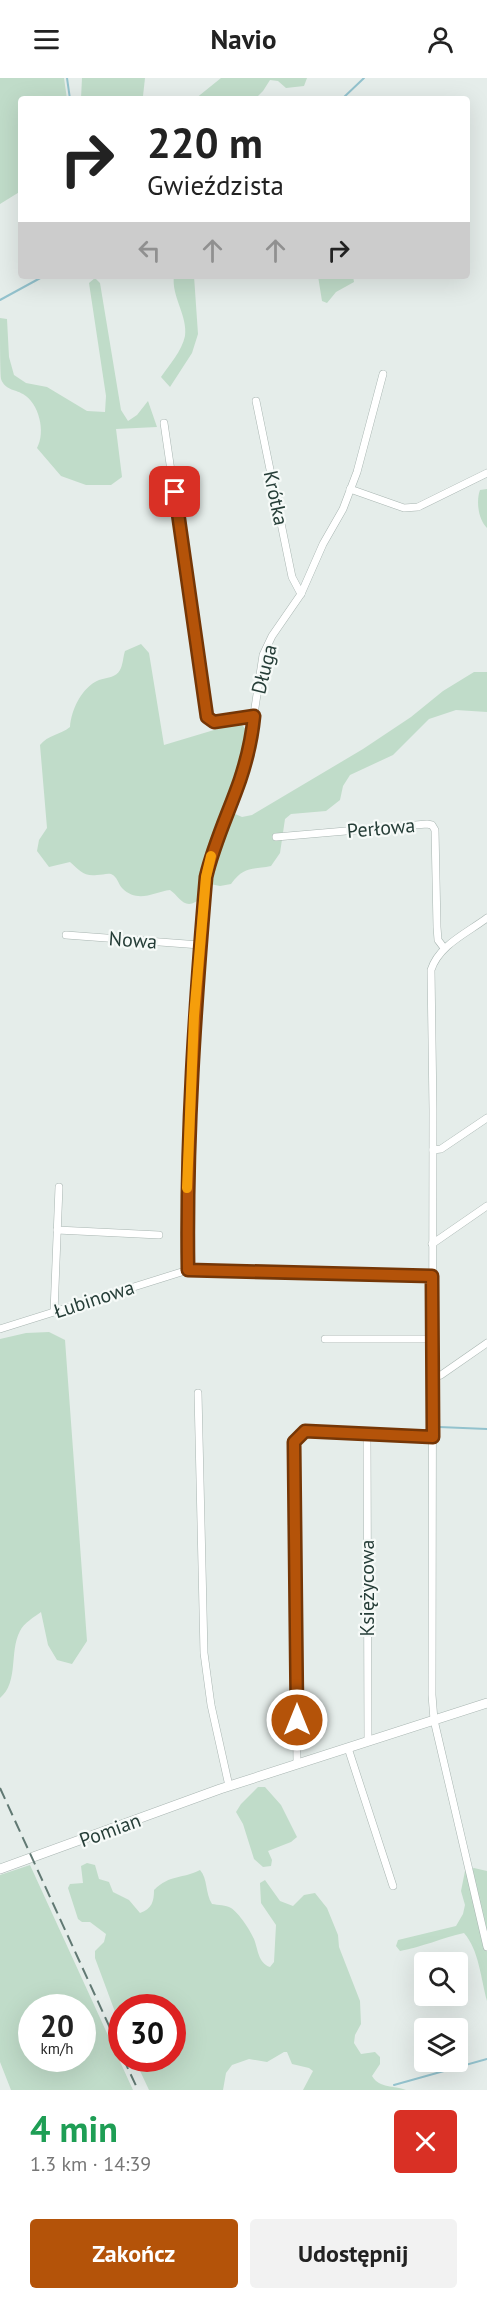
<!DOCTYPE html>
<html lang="pl">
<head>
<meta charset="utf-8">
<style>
	body { margin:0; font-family:"PT Sans",sans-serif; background:#f2f2f2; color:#222; height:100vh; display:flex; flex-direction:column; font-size:22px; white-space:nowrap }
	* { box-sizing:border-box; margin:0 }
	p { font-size:20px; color:#767676 }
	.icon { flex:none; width:33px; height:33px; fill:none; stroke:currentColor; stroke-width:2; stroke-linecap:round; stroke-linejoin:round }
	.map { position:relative; height:2012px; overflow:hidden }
	.panel { display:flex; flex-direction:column; background:#fff; flex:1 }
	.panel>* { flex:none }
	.top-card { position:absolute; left:18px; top:18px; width:452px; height:183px; border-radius:6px; box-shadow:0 6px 24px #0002; background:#fff; color:#222; overflow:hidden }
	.fabs { position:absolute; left:414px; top:1874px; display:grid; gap:12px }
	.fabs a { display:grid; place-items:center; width:54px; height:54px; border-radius:6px; background:#fff; box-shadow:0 6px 24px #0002; font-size:30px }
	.speed { position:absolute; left:18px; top:1916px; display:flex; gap:12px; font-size:30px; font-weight:700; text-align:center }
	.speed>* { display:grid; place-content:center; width:78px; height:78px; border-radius:50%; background:#fff; box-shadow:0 6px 24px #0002; line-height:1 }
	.speed small { font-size:15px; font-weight:400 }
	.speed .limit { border:9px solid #d22; background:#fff; color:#111 }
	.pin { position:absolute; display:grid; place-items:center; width:51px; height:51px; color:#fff; margin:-26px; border-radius:12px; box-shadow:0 3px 9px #0006 }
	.me { position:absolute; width:66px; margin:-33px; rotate:0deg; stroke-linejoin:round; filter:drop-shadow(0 0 4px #0008) }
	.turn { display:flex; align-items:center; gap:21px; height:126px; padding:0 30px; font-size:27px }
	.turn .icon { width:78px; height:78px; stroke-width:2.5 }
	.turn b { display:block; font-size:42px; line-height:51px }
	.lanes { display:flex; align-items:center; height:57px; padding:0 30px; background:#0003; justify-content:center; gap:30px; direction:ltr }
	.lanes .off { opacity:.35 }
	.round { display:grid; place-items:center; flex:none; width:63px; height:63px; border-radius:6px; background:#f2f2f2 }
	.summary { display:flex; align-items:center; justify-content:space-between; height:102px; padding:0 30px }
	h1 { font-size:36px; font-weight:700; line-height:45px; color:#1e9e55 }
	.cta { display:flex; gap:12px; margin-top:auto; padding:12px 30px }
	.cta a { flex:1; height:69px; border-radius:6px; background:#b45309; color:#fff; font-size:24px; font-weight:700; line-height:69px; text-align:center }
	.cta a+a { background:#f2f2f2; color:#222 }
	header { display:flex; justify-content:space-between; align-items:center; height:78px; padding:0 30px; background:#fff; font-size:27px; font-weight:700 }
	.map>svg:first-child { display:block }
	.green { fill:#c0dcc9; fill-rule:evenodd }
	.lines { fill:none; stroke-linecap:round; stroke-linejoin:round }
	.stream { stroke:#93c2cd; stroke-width:2 }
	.minor-casing { stroke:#a8b5b1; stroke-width:8 }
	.tertiary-casing { stroke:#a8b5b1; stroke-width:10 }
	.minor { stroke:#fff; stroke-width:7 }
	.tertiary { stroke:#fff; stroke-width:9 }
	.rail { stroke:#617973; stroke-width:2; stroke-dasharray:12 6; stroke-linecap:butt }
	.route-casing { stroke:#753606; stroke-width:15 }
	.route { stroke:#b45309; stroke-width:10 }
	.slow { stroke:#f59e0b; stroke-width:10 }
	.labels { text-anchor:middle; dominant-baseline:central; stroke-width:4.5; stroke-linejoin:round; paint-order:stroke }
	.street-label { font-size:20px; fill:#263e38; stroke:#f6faf8 }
</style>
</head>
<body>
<header><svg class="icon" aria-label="menu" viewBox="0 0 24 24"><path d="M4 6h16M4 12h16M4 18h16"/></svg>Navio<svg class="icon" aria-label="person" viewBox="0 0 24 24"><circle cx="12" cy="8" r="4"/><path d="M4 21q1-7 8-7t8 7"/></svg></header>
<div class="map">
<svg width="487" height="2012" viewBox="0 0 487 2012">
	<rect width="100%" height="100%" fill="#e5edea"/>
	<g class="green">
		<polygon points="0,0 64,0 67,21 21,21 21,113 0,126"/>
		<polygon points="82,0 145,0 143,18 81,21"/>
		<polygon points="221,0 307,0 304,8 286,10 278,3 270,2 263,13 255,21 195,21"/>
		<path d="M174 198H194L198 256 192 275 170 309 161 299C169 287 182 273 185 258 188 238 171 218 174 198Z"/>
		<polygon points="318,198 353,198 354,204 336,214 327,225 322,223"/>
		<path d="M95 200 100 205 121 332 128 343 137 337 148 323 157 349 116 351 122 399 111 407H86L61 398 37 370C46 354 39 325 23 316 14 311 5 312 1 301 0 292 0 253 0 240L7 241 9 279 14 297 26 305 47 309 87 333 105 334 106 318 89 205Z"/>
		<path d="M487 411V450C478 441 476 423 480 412Z"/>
		<path d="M141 566 149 575 164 667 234 646 242 647 248 654C245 699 215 744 203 787 201 795 203 818 197 823 184 832 179 818 170 812 154 814 138 826 122 810 118 806 118 799 111 796 107 795 102 797 97 797 84 799 79 792 70 784L49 789 37 773 39 762 47 750 40 667C48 657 60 657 70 649 71 632 82 609 99 602 106 600 117 599 120 592 123 587 123 579 125 573Z"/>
		<path d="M474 594H487V634L456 632 429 641 393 677 350 697 343 708 340 722 326 733 291 736 285 741 280 775 271 788C251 792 244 788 231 806L220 808 210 806 219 772 233 735 242 739 252 737 363 671 411 639 443 613Z"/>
		<path d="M49 1254 65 1262 87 1563 72 1586 57 1582 48 1567 41 1534C34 1539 24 1545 20 1553 9 1574 19 1604 0 1620V1261L26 1255Z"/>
		<polygon points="258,1709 265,1709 281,1727 297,1759 291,1764 268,1773 272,1782 271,1788 263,1789 254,1781 243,1746 236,1734 241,1726"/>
		<path d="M87 1785 95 1787 99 1801 109 1804 113 1814 129 1822 140 1835C152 1831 154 1823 154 1812 170 1796 183 1801 200 1792 208 1801 205 1815 212 1826 218 1827 226 1827 231 1830 239 1835 250 1852 254 1861 258 1871 258 1885 270 1889L274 1884 276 1847 261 1825 260 1805 265 1802 280 1823 293 1828 304 1817 315 1815 327 1830 338 1857 339 1869 360 1923 361 1946 355 1957 354 1965 361 1976 375 1974 380 1979V1986L372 1998C380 2011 394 2007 406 2012H303L313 1993 309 1990 292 1986 287 1974H284L267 1984 249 1981 232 1987 226 1995 223 2012H149L134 1980H172V1929H122L121 1950 95 1880V1873L104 1864 106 1856 90 1844H82L78 1841 68 1810 70 1806 83 1805 81 1788Z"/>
		<path d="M30 1787 133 2012H11L0 1984V1797ZM32 1929H82V1980H32Z"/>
		<path d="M474 1790 487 1793V1923C481 1901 479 1872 464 1855 442 1860 422 1869 400 1873L396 1868 398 1862 456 1848 463 1836 465 1827 461 1813 465 1793Z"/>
	</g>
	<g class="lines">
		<g class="stream">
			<polyline points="67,0 70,21"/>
			<polyline points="342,21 364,0"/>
			<polyline points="0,222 44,198"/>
			<polyline points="439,1349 487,1351"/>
			<polyline points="394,2007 487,1981"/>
		</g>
		<defs>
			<g id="minor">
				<polyline points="256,323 292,499 301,516"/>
				<polyline points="164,345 207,639 214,644 254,638"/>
				<polyline points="350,411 404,430 418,429 487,395"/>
				<polyline points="276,759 427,746 432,747 435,752 437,849 438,862 444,870"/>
				<path d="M487 840C467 855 439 867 431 892L433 1032 432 1617 434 1642 487 1869"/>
				<polyline points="66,857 200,867"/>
				<polyline points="433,1072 441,1071 487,1040"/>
				<polyline points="57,1152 159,1157"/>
				<polyline points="432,1166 487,1128"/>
				<path d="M188 1192C186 1060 195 930 206 799L210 782 241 700 249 669 263 577 272 558 301 516 323 466 343 431 357 394 383 296"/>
				<polyline points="54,1234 59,1109"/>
				<polyline points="0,1251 188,1192 432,1198"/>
				<polyline points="325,1261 433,1261"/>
				<polyline points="433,1299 441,1297 487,1265"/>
				<polyline points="198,1315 204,1575 211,1627 229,1708"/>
				<polyline points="367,1357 368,1663"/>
				<polyline points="348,1670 393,1808"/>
				<polyline points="297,1686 294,1363 305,1353 433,1359"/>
			</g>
			<polyline id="tertiary" points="0,1791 220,1711 487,1625"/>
		</defs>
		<use href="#minor" class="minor-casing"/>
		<use href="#tertiary" class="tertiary-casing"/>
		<use href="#minor" class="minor"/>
		<use href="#tertiary" class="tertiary"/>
		<g class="rail">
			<polyline points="0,1710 122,1976"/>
			<polyline points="123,1980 138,2012"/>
		</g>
	</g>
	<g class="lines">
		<defs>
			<path id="route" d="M175 414 207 639 214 644 254 638C252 659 247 681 240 702 229 734 214 765 206 799 195 930 186 1060 188 1192L432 1198 433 1359 305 1353 294 1364 297 1642"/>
		</defs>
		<use href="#route" class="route-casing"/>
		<use href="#route" class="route"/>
		<polyline class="slow" points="187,1110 194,938 206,799 211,778"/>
	</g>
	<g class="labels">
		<g class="street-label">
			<text transform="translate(276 420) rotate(78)">Krótka</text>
			<text transform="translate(264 591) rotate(-76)">Długa</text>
			<text transform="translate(381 750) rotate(-5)">Perłowa</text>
			<text transform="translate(133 862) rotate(4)">Nowa</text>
			<text transform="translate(94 1221) rotate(-18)">Łubinowa</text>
			<text transform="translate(367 1510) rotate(-90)">Księżycowa</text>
			<text transform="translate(110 1752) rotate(-20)">Pomian</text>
		</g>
	</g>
</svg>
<div class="fabs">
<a><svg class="icon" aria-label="search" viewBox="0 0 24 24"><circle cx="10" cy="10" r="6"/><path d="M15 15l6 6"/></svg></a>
<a><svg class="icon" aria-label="layers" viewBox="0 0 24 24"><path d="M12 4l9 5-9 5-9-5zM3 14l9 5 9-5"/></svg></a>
</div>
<div class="speed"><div>20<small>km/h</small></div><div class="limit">30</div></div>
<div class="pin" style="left:175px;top:414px;background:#d93025"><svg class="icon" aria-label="arrive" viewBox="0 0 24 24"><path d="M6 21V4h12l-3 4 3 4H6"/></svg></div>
<svg class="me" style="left:297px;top:1642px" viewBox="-20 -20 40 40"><circle r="17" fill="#b45309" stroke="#fff" stroke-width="3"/><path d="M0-11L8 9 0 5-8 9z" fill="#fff"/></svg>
<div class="top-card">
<div class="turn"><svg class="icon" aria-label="right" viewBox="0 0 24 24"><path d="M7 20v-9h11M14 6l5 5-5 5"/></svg><div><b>220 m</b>Gwieździsta</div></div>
<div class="lanes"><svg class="icon off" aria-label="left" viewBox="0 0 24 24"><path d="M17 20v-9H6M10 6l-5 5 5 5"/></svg><svg class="icon off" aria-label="ahead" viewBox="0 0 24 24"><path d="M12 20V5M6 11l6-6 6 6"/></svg><svg class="icon off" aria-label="ahead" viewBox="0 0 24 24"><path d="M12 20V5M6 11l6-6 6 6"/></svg><svg class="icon" aria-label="right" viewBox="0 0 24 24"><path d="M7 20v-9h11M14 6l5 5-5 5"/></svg></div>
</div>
</div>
<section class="panel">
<div class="summary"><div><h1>4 min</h1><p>1.3 km · 14:39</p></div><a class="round" style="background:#d93025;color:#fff"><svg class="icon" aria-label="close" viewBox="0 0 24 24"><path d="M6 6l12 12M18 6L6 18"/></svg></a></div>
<div class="cta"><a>Zakończ</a><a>Udostępnij</a></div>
</section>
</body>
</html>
